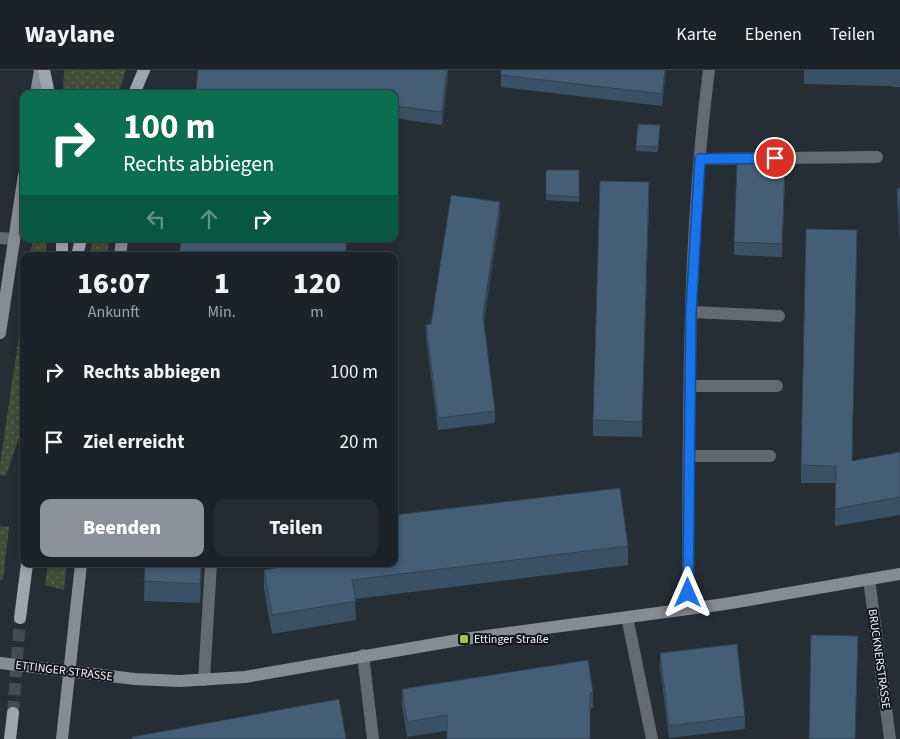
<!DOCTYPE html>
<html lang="de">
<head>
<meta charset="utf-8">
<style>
	body { margin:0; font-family:"Source Sans 3",sans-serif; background:#252a30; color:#f1f3f6; height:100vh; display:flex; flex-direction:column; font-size:19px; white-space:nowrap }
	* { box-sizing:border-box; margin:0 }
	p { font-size:16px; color:#a0a4a8 }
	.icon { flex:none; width:28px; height:28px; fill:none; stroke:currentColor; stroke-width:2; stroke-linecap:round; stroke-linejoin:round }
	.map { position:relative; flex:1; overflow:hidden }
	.sheet { position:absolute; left:20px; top:182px; width:378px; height:315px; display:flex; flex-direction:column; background:#1c2228; border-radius:10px; box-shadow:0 2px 8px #0003,0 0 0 1px #3a3f45 }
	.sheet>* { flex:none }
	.guide { position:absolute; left:20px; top:20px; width:378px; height:152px; border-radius:10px; box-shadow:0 2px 8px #0003,0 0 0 1px #3a3f45; background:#0b6e4f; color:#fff; overflow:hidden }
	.pin { position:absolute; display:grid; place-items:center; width:42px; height:42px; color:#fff; margin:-21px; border:2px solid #fff; border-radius:50%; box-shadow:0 1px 5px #0007 }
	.me { position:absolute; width:55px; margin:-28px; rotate:0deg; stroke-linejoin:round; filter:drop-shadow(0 0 4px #0008) }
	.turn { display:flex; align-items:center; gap:18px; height:105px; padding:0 20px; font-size:22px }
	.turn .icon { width:65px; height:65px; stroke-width:2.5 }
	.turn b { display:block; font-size:35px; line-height:42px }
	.lanes { display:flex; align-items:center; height:48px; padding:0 20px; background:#0003; justify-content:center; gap:25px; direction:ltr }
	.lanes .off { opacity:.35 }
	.eta { display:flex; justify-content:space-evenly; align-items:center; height:85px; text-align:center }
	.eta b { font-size:30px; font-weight:800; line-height:35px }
	.primary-button { display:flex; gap:10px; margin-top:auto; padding:10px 20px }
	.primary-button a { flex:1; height:58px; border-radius:10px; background:#8c9099; color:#fff; font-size:20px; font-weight:800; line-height:58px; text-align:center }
	.primary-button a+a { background:#252a30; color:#f1f3f6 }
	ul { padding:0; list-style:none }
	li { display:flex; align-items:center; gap:15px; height:70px; padding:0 20px }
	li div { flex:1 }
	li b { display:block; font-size:19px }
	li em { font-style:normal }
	header { display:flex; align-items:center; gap:30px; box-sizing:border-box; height:70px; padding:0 25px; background:#1c2228; border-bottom:1px solid #3a3f45 }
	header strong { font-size:24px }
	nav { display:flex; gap:28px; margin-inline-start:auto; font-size:18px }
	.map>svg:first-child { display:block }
	.grass { fill:url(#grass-dots) }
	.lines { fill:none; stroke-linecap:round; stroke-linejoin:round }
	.primary-tunnel { stroke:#444c53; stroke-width:12; stroke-dasharray:12 6; stroke-linecap:butt }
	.lane { stroke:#656a6e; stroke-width:12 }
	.street { stroke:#656a6e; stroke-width:12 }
	.secondary { stroke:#858c92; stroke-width:12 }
	.primary { stroke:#9da6ae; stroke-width:12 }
	.wall { fill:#3a5165 }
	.shaded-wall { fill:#304253 }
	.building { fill:#445e76; stroke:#304253 }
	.route-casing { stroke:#114b97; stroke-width:12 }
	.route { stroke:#1a73e8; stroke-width:9 }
	.poi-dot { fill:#98cb37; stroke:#121519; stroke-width:2 }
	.labels { text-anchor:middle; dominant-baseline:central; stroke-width:4; stroke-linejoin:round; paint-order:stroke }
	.poi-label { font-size:12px; fill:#f0f5fa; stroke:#121519; text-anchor:start }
	.street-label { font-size:12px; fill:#f0f5fa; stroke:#121519 }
</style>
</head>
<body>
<header>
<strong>Waylane</strong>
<nav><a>Karte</a><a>Ebenen</a><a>Teilen</a></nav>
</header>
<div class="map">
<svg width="900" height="669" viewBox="0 0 900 669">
	<defs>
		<pattern id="grass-dots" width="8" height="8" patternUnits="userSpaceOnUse" patternTransform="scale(1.25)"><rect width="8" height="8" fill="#424c36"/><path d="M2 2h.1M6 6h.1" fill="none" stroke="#5e6654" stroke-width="1.8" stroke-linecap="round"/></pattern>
	</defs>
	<rect width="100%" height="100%" fill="#262e35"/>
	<g class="grass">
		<polygon points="64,0 126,0 118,24 63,24"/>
		<polygon points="33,169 47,169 46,186 30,186"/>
		<polygon points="93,169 109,169 107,186 89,186"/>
		<polygon points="24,232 24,340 20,364 6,406 0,405 0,394"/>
		<polygon points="0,456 9,457 3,510 0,510"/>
		<polygon points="48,494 67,494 64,520 45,515"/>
	</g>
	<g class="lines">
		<polyline class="primary-tunnel" points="13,643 20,548"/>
		<g class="lane">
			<polyline points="700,89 877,87"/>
			<polyline points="691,242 779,246"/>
			<polyline points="690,316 777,316"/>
			<polyline points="690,386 770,386"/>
			<polyline points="627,547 652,669"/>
			<polyline points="363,585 373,669"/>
			<polyline points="204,610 211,494"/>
		</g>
		<g class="street">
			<polyline points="0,168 14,169"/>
			<polyline points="869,509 890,669"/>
			<path d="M688 539C689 359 686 178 709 0"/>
		</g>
		<g class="secondary">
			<polyline points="36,24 40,0"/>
			<polyline points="120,186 122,169"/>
			<polyline points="0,263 24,105"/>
			<polyline points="0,593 135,609 180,611 245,607 464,569 725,534 900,504"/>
			<polyline points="62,669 81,494"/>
		</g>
		<g class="primary">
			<polyline points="44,0 49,24"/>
			<polyline points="134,24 144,0"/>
			<polyline points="62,186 62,169"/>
			<polyline points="77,186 81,169"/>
			<polyline points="20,548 27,494"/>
			<polyline points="10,669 13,643"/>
		</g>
	</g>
	<g class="wall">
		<polygon points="448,0 448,9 442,55 394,48 394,24 196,24 196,20"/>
		<polygon points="666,0 662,36 501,17 501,5"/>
		<polygon points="804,0 900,0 900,17 891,17 891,16 804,14"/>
		<polygon points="660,59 658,82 636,81 636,76"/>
		<polygon points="546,100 579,100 579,132 546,130"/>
		<polygon points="785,108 782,187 734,185 734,172"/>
		<polygon points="900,118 900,173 897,131 897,119"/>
		<polygon points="649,128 642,367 593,366 593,350"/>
		<polygon points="500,145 484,253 495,341 495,353 438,360 426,267 426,255 431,254"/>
		<polygon points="900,382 900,445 835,456 836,413 801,413 801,395 852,391"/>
		<polygon points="628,476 628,495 355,529 356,550 272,564 264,519 264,500"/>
		<polygon points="145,494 202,494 200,533 144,531"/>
		<polygon points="660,583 745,646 745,659 669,668 660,596"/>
		<polygon points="402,619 593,622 593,638 407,667 402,634"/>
	</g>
	<g class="shaded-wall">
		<polygon points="447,0 448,9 442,55 442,42"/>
		<polygon points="665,0 666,0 662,36 662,24"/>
		<polygon points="785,95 785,108 782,187 782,174"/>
		<polygon points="649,112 649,128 642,367 642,352"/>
		<polygon points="500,132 500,145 483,258 483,246"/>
		<polygon points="347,170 346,186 345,186"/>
		<polygon points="201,494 202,494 200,533 200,514"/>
	</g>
	<g class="building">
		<polygon points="198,0 447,0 442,42 394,36 394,24 221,24 196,20"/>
		<polygon points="501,0 665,0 662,24 501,5"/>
		<polygon points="638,54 660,55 658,77 636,76"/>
		<polygon points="737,93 785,95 782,174 734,172"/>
		<polygon points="546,100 579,100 579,127 546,125"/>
		<polygon points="600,111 649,112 642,352 593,350"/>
		<polygon points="900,118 900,160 897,119"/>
		<polygon points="451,125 500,132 483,246 495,341 438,348 426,255 431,254"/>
		<polygon points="806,159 857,160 852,391 900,382 900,427 835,439 836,396 801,395"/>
		<polygon points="181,169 336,169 347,170 345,186 179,186"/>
		<polygon points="620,418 628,476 352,510 356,531 272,545 264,500 299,494 394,494 394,445"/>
		<polygon points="145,494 201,494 200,514 144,511"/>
		<polygon points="811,565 858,566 855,669 809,669"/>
		<polygon points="737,574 745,646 669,656 660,583"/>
		<polygon points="588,590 593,622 590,623 590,669 447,669 447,645 407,652 402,619"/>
		<polygon points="339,629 346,669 132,669 132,667"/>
	</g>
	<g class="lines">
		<defs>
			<polyline id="route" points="688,523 691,242 700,89 775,88"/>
		</defs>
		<use href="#route" class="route-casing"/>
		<use href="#route" class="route"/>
	</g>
	<rect class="poi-dot" x="459" y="564" width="10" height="10" rx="2.5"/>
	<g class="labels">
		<g class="poi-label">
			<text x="474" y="569">Ettinger Straße</text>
		</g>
		<g class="street-label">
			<text transform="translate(879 589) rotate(82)">BRUCKNERSTRASSE</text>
			<text transform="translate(64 601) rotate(7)">ETTINGER STRASSE</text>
		</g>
	</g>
</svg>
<div class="pin" style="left:775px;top:88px;background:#d93025"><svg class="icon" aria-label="arrive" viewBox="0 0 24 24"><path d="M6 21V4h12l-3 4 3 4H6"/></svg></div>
<svg class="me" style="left:688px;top:523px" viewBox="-20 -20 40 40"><path d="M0-17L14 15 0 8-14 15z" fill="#1a73e8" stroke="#fff" stroke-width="4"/></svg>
<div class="guide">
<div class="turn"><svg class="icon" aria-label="right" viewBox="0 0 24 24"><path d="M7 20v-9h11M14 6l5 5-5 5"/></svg><div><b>100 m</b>Rechts abbiegen</div></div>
<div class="lanes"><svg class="icon off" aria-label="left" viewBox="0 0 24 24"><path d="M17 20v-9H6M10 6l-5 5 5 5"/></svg><svg class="icon off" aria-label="ahead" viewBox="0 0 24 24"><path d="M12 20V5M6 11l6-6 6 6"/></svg><svg class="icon" aria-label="right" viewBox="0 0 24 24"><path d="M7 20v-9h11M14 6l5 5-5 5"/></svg></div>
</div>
<section class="sheet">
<div class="eta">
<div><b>16:07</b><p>Ankunft</p></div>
<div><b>1</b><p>Min.</p></div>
<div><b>120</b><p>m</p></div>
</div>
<ul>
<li><svg class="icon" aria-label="right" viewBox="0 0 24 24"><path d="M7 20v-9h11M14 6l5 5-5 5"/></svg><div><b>Rechts abbiegen</b></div><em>100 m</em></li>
<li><svg class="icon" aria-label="arrive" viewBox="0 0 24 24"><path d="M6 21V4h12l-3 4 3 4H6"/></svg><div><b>Ziel erreicht</b></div><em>20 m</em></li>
</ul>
<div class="primary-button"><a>Beenden</a><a>Teilen</a></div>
</section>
</div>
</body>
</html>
